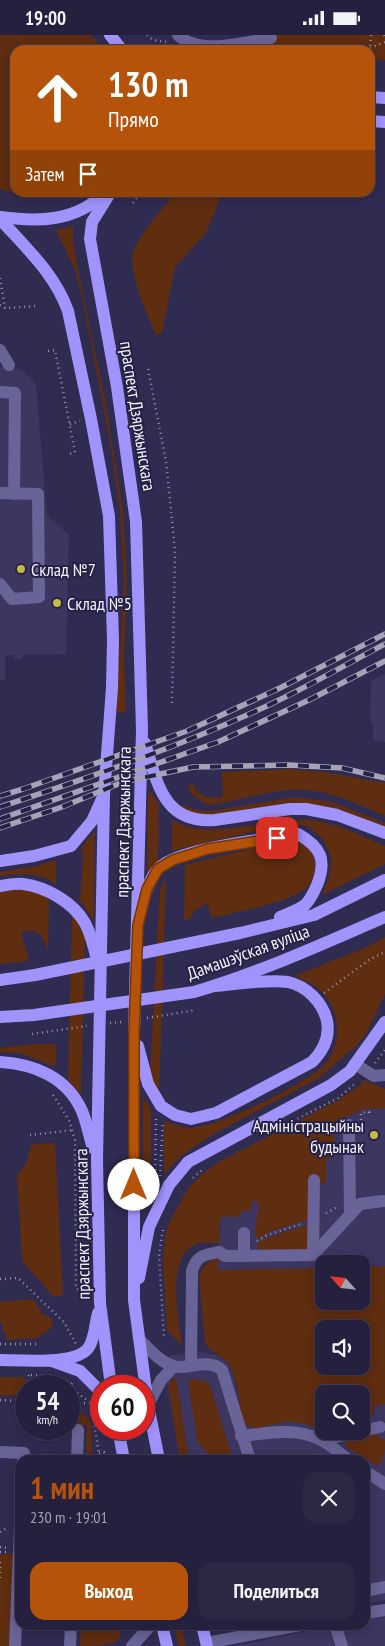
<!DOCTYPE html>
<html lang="ru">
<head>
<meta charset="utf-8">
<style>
	body { margin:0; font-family:"PT Sans Narrow",sans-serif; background:#2c2844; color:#f1f3f6; height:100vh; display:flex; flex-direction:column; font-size:19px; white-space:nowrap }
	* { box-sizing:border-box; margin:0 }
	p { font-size:16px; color:#a3a3b0 }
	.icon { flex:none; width:28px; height:28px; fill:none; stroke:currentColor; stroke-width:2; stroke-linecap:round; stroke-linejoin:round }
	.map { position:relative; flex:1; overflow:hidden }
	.drawer { position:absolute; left:15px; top:1420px; width:355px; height:175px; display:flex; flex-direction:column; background:#24203d; border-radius:15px; box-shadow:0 2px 12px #0003,0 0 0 1px #413e57 }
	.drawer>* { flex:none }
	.banner { position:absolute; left:10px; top:10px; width:365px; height:152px; border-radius:15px; box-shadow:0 2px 12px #0003,0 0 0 1px #413e57; background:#b45309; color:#fff; overflow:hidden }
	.needle { width:32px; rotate:297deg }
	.controls { position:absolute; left:315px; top:1220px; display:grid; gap:10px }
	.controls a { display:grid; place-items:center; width:55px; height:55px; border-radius:10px; background:#24203d; box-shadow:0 2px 12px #0003,0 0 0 1px #413e57; font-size:25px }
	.speed { position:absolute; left:15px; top:1340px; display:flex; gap:10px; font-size:25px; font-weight:700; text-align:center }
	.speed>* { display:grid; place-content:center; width:65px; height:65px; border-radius:50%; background:#24203d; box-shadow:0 2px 12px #0003,0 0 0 1px #413e57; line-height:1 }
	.speed small { font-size:12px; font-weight:400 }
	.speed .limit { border:8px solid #d22; background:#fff; color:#111 }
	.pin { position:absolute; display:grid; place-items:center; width:42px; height:42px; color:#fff; margin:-21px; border-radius:10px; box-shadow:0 2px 8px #0006 }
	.me { position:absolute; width:55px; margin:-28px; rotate:0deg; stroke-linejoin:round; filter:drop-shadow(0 0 4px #0008) }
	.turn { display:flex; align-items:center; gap:18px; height:105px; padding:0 15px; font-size:22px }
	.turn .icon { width:65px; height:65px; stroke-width:2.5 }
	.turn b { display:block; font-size:35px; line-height:42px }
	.then { display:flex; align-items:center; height:48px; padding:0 15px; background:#0003; gap:10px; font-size:19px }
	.round { display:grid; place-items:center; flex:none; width:52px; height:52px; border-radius:15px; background:#2c2844 }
	.headline { display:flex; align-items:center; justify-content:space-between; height:85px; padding:0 15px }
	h1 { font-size:30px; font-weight:800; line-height:38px; color:#b45309 }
	.cta { display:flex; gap:10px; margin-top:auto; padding:10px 15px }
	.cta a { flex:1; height:58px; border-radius:15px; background:#b45309; color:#fff; font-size:20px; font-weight:800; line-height:58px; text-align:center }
	.cta a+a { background:#2c2844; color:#f1f3f6 }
	.status { display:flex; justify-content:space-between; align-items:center; height:35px; padding:0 25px; background:#24203d; direction:ltr }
	.status svg { height:14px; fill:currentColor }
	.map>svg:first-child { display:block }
	.built { fill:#3c3661 }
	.green { fill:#5f2d10; fill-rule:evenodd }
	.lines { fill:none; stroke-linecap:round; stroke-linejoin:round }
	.path { stroke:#9694ab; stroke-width:2.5; stroke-dasharray:1 4; stroke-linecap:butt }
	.minor { stroke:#696497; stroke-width:12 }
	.major { stroke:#a094fc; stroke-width:12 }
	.rail-casing { stroke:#a5a3b8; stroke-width:5.5 }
	.rail { stroke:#262146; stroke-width:4; stroke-dasharray:11; stroke-linecap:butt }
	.route-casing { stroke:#753606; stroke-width:12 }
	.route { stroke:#b45309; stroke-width:9 }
	.poi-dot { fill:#c2bd3f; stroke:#262146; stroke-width:2 }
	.labels { text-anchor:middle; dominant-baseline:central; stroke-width:4; stroke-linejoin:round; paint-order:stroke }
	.street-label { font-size:18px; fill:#f3f3fd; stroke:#262146 }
	.poi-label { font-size:18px; fill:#f3f3fd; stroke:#262146; text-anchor:start }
</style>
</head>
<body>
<div class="status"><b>19:00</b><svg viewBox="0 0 49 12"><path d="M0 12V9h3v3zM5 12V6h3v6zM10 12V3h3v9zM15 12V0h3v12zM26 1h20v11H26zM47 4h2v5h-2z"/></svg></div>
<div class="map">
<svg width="385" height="1611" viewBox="0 0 385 1611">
	<rect width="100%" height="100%" fill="#302b51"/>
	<g class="built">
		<polygon points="0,332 21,334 36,349 47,480 69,500 66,619 22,620 22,624 14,624 13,620 5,620 5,645 0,645"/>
		<polygon points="385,639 385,707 373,705 373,691 370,683 371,646"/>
		<polygon points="385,1073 385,1231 361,1232 361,1229 324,1229 324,1233 218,1235 221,1147 242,1131 364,1074"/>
		<polygon points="201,1317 217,1320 227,1327 233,1338 243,1388 254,1393 324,1380 324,1396 361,1396 361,1374 385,1369 385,1565 365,1569 365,1425 181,1425 164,1333 171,1320"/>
		<polygon points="385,1580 385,1611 234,1611 337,1590 365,1590 365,1584"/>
	</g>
	<g class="green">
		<path d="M0 0H91L105 15H15V158H54C36 161 18 161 0 154Z"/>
		<polygon points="271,0 385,0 385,25 370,26 370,15 272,15"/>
		<path d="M175 158H222L206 198 175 232 162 298 156 300C148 281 128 238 133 218 137 202 164 172 175 158Z"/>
		<polygon points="73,191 73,206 78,234 106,370 123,475 127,544 124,622 126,677 116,677 124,546 120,477 110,406 83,267 75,234 56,195"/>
		<path d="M292 734 324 737 385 748V781C355 768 325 753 292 755 265 756 237 766 211 770 199 767 193 762 187 751L193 749C198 763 209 763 223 762L222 737Z"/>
		<polygon points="151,757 159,770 158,826 147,842 148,758"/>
		<polygon points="296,762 332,767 385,788 385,794 329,772 310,769 281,769 210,782 180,774 184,770 195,775 211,776"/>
		<path d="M172 785C210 808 267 782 309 785 335 787 361 801 385 811V829L322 860 330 840 331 822 323 804 309 792 299 790 256 796 172 816Z"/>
		<polygon points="95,795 94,886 79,864 81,859 83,819 81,813"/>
		<path d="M295 805C306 809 313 816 315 827 316 834 314 844 310 849 297 867 234 878 212 883L207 868 195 875 190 884 184 885 185 830 259 812Z"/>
		<path d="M56 825V850C41 836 19 839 0 841V837L37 831Z"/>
		<polygon points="166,843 159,1064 150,1039 160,854"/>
		<path d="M22 854 35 856 49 864 48 915C43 901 38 893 21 897L29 926 0 929V857Z"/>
		<polygon points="72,879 76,883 85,901 81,1060 68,1045"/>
		<path d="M385 902V959L365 1001 356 1011 319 1043 212 1100 181 1121 164 1139V1088L166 1086C173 1089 180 1092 188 1093 212 1095 309 1048 325 1029 345 1006 340 969 315 951 309 947 301 944 294 941L365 913Z"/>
		<polygon points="35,1009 56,1009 56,1030 53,1031 20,1018 0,1017 0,1013"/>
		<path d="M364 1045 385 1054V1073L364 1074 335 1087 334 1123 326 1124V1148L316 1149 314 1183 272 1196 257 1204 255 1198 259 1168 254 1165 249 1176H242L238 1182H220L219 1208C212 1208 203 1207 196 1209 165 1222 179 1285 182 1311L167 1295 163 1226 165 1202 169 1188 187 1155 201 1140 219 1127 335 1067 359 1051Z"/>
		<polygon points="143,1062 151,1074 151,1160 142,1178"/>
		<polygon points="55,1108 63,1260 54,1262 22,1226 17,1141 26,1128 32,1109"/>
		<polygon points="314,1188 310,1210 306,1214 262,1216 258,1213 257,1208 271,1201"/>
		<path d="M218 1223V1235L324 1233V1266H361V1232L385 1231V1369L374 1372C375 1382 371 1384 361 1386V1359H324V1394C310 1393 300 1385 285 1387 272 1389 254 1398 243 1388 240 1372 237 1337 226 1326 219 1319 211 1317 205 1308L199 1243C202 1230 206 1227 218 1223ZM324 1294H361V1331H324Z"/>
		<polygon points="33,1264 43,1280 46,1279 53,1286 52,1292 38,1303 7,1305 6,1298 3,1298 3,1288 0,1288 0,1267"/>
		<polygon points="0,1342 25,1342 25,1361 0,1360"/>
		<polygon points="176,1343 189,1425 180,1425 168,1351 172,1344"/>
		<path d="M34 1344C44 1344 51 1343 59 1351H34Z"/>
		<path d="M195 1344 205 1346 211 1352 233 1425C218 1425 203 1419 197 1404L188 1345Z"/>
		<polygon points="76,1378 84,1379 91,1387 92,1425 86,1425 87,1390 81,1391 81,1388 76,1387"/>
		<path d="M374 1399 385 1405C385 1414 385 1425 378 1431L346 1412 345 1409 347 1405Z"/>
		<polygon points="0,1519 15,1519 11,1611 0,1611"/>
		<path d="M81 1590H116C134 1611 95 1611 80 1611Z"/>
		<polygon points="174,1590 181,1590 186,1611 179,1611"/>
	</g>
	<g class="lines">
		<g class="path">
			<polyline points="147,0 153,5 169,7"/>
			<polyline points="384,0 385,3"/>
			<polyline points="370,13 385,7"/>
			<polyline points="368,15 370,13 371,0"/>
			<polyline points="133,168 140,158"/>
			<polyline points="0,243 5,273"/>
			<polyline points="0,270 5,273 36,271"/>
			<polyline points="48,316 55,315 75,417 69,419"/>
			<polyline points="148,334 166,426 175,516 172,669"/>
			<polyline points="70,389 80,386"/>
			<polyline points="324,958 369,925 385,917"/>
			<polyline points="147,983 196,975"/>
			<polyline points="110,988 122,987"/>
			<polyline points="32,999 87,991"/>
			<polyline points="375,1028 385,1015"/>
			<polyline points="53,1060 69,1085 75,1105 76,1253 83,1259"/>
			<polyline points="361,1085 361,1078 369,1077 369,1080"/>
			<polyline points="293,1086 338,1063 356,1048"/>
			<polyline points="30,1100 74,1095"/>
			<polyline points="160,1141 163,1087"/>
			<polyline points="193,1143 202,1135"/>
			<polyline points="155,1150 156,1083"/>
			<polyline points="326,1178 339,1171"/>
			<polyline points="163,1195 159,1219 164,1303"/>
			<polyline points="257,1206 267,1200 301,1189"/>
			<polyline points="0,1244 18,1243 64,1287 76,1309"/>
			<polyline points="0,1309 40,1309"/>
			<polyline points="31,1340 54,1341 68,1351"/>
			<polyline points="28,1351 29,1340"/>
			<polyline points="69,1352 91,1368 100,1425"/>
			<polyline points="0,1365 26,1366"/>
			<polyline points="69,1368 69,1352 74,1346"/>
			<polyline points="69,1368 90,1368"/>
			<polyline points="99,1418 104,1417 106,1425"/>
			<polyline points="0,1497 7,1493"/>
			<polyline points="0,1512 8,1513"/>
			<polyline points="0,1517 7,1517"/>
			<polyline points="0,1527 0,1547"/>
			<polyline points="130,1590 130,1591"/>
		</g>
		<g class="minor">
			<path d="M178 0C199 21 245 7 271 3"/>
			<polyline points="0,315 9,330"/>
			<polyline points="0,357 15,358 14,459"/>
			<polyline points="0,458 38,459 39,562 12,564 0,549"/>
			<polyline points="355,1029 374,1041 385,1040"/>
			<polyline points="349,1090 350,1180"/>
			<polyline points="313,1220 314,1145"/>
			<polyline points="244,1221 244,1198"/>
			<path d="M139 1304C149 1314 159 1326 173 1331 186 1336 206 1322 222 1335L250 1425"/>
			<path d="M191 1330 192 1236C197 1220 204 1220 219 1217L225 1221 313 1220 360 1169 383 1166"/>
			<polyline points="148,1370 161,1345 173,1332"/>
			<path d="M241 1401C268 1398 296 1392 321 1405 331 1410 340 1419 349 1425"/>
			<polyline points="321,1405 380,1392"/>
			<polyline points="0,1417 24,1418 23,1425"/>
			<polyline points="77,1425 78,1395"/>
			<polyline points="365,1436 385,1449"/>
			<polyline points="370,1555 385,1552"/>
			<polyline points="365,1578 385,1575"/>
			<polyline points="335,1590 342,1611"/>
			<polyline points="207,1608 300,1590"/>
			<polyline points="15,1611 20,1493"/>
			<polyline points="70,1611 71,1590"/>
			<polyline points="132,1611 151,1590"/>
		</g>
		<g class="major">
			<polyline points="110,0 122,15"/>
			<polyline points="370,62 385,63"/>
			<polyline points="370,86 385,87"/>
			<polyline points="110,158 92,187 90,204 117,352 136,487 142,695 134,998 134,1265 148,1370 159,1425"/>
			<path d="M0 182C38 187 73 187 103 160"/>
			<path d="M0 184C26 213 55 239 68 276L91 384 109 481 113 605 112 653 104 760 97 1125 100 1268 111 1351"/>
			<path d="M145 708C157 747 163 789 215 785L290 774H306L337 780 385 798"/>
			<polyline points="0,826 34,821 71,811 92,786 102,764"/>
			<path d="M0 851C7 850 16 848 23 849 46 852 73 867 85 888 91 899 94 912 97 925"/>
			<path d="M142 868C146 857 150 842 159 833 179 813 267 804 298 799 321 812 327 825 317 850 314 857 310 865 305 870 298 875 288 879 280 882"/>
			<polyline points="0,945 35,940 240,898 314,880 385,845"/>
			<path d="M0 982 34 980 194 957C259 938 322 909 385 882"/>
			<path d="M138 1011 148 1049 161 1071 175 1080 191 1084 216 1078 312 1027C323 1016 330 1002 327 986 323 968 307 951 288 947 268 944 236 949 215 951"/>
			<path d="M0 1027C34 1029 67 1042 82 1076 87 1088 89 1101 93 1113"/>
			<polyline points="139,1243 149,1192 169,1150 188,1127 331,1050 350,1036 385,987"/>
			<path d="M0 1325C20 1325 77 1331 89 1312 95 1302 95 1289 98 1278"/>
			<polyline points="52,1326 80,1336 101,1357"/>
			<polyline points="118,1394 124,1425"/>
			<polyline points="162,1590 167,1611"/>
			<polyline points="202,1590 207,1611"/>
		</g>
		<defs>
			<g id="rail">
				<polyline points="0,761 23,754 187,696 280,653 385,599"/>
				<path d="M0 772C91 742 184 710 271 669 309 651 347 629 385 609"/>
				<polyline points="0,784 218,707 309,665 385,626"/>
				<polyline points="0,793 62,772 123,747 193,732 289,730 342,733 385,743"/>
			</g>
		</defs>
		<use href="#rail" class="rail-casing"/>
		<use href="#rail" class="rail"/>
	</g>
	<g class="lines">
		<defs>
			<polyline id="route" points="134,1150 134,998 138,890 147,854 158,834 173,825 208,814 277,803"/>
		</defs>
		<use href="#route" class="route-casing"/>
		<use href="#route" class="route"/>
	</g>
	<g class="poi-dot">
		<circle cx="21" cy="534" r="5"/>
		<circle cx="57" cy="568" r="5"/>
		<circle cx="374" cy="1100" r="5"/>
	</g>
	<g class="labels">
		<g class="street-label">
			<text transform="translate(138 381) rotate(81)">праспект Дзяржынскага</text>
			<text transform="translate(123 787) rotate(-89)">праспект Дзяржынскага</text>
			<text transform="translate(248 917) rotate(-20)">Дамашэўская вуліца</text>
			<text transform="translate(82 1189) rotate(-91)">праспект Дзяржынскага</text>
		</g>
		<g class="poi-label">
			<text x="31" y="534">Склад №7</text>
			<text x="67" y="568">Склад №5</text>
			<text x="364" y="1090" text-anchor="end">Адміністрацыйны<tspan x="364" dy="21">будынак</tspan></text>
		</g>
	</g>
</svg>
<div class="controls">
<a><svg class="needle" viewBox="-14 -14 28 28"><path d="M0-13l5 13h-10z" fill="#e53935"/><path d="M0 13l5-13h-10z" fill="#a3a3b0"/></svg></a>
<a><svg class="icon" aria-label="sound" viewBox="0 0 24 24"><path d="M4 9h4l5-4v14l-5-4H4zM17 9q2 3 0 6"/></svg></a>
<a><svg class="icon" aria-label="search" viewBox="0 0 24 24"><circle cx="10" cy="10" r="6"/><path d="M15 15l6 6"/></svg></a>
</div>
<div class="speed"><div>54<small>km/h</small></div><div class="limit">60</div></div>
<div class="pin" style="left:277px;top:803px;background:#d93025"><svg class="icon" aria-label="arrive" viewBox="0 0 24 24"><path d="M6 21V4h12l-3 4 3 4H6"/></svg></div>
<svg class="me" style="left:134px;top:1150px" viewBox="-20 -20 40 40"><circle r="19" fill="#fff"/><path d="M0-13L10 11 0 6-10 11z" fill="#b45309"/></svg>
<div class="banner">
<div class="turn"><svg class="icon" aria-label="ahead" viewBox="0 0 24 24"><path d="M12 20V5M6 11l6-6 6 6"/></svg><div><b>130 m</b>Прямо</div></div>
<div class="then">Затем<svg class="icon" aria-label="arrive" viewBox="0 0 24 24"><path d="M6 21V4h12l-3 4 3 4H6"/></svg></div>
</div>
<section class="drawer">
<div class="headline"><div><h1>1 мин</h1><p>230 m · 19:01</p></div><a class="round"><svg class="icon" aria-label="close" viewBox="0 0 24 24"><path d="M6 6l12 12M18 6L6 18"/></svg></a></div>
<div class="cta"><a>Выход</a><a>Поделиться</a></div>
</section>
</div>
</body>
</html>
